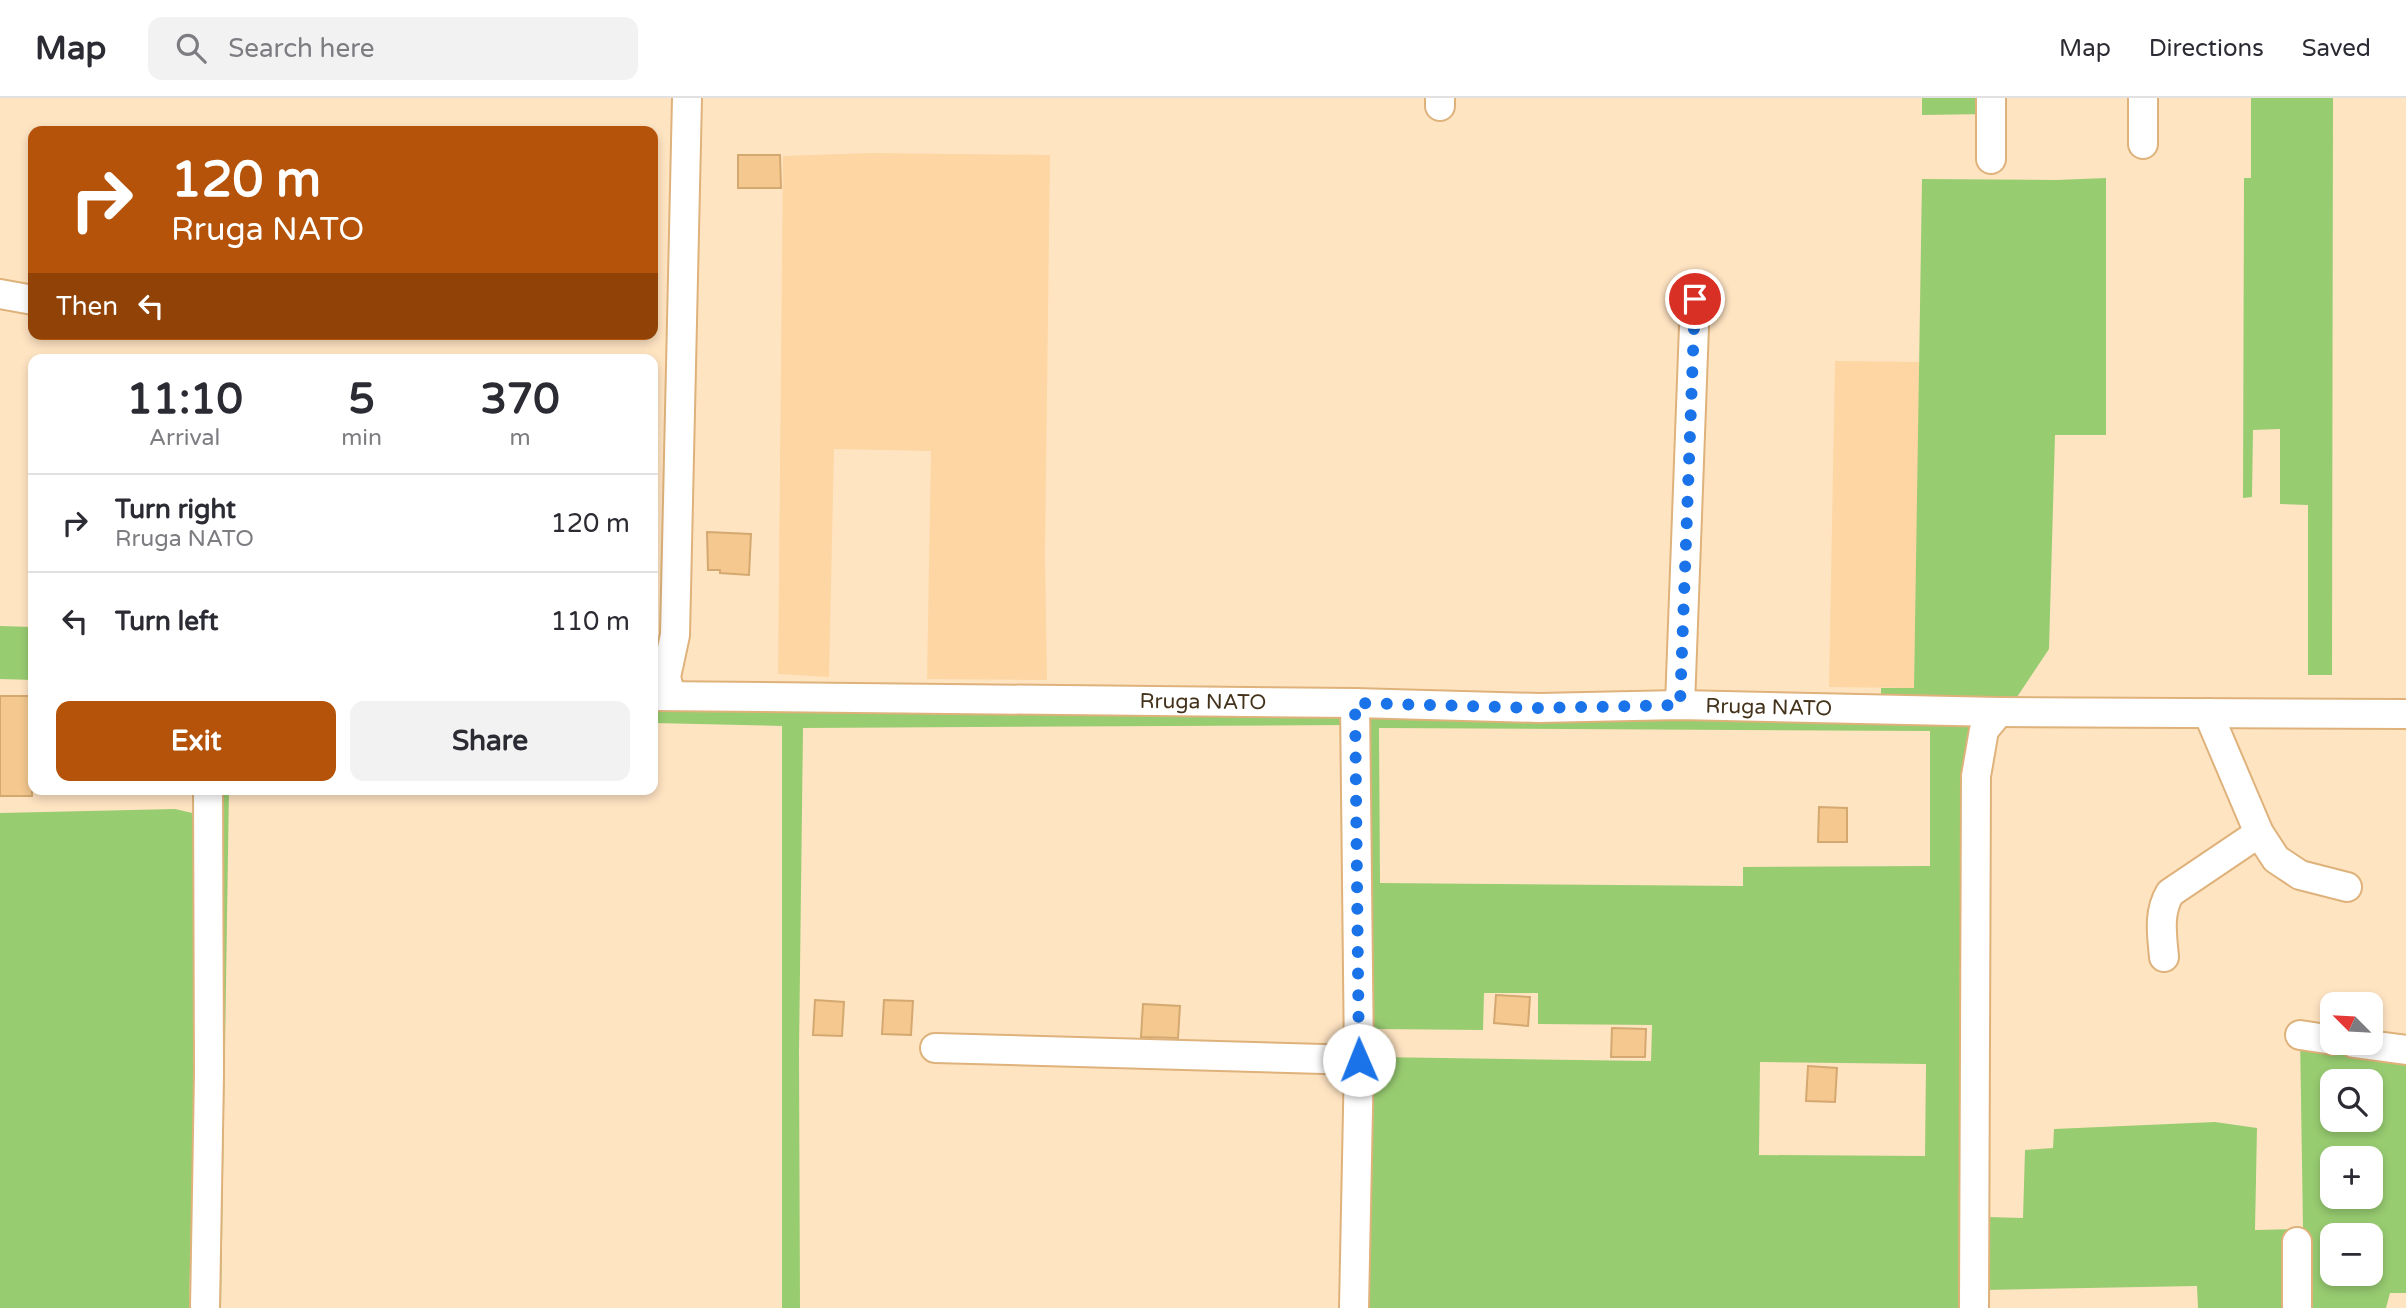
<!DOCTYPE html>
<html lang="en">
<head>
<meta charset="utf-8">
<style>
	body { margin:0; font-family:"Varela Round",sans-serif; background:#f2f2f3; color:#2b2b33; height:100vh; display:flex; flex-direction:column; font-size:26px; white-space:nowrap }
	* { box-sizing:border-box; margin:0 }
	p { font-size:23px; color:#7c7c81 }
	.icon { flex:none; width:38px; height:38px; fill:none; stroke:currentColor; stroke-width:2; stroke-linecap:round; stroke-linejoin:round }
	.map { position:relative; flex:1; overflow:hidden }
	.side { position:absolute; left:28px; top:256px; width:630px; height:441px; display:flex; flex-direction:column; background:#fff; border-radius:14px; box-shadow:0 4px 10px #0003 }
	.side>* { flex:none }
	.guide { position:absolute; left:28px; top:28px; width:630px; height:214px; border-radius:14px; box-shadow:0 4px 10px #0003; background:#b45309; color:#fff; overflow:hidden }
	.needle { width:46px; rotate:294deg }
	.fabs { position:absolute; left:2320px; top:894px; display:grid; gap:14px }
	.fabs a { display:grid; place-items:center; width:63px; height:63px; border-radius:14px; background:#fff; box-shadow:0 4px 10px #0003; font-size:35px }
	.pin { position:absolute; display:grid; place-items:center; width:60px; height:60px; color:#fff; margin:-30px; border:4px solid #fff; border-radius:50%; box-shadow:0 2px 7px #0007 }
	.me { position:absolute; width:77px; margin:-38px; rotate:359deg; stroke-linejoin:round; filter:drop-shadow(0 0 5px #0008) }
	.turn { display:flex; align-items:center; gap:24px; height:147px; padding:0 28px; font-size:32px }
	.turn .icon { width:91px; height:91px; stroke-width:2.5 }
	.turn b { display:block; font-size:49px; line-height:60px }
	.then { display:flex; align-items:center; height:66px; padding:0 28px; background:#0003; gap:14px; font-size:26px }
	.eta { display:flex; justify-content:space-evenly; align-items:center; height:119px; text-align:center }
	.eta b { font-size:42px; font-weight:700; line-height:49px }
	.primary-button { display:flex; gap:14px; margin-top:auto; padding:14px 28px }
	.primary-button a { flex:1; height:80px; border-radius:14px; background:#b45309; color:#fff; font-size:28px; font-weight:700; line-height:80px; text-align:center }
	.primary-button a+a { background:#f2f2f3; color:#2b2b33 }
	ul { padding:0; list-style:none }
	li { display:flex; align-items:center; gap:21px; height:98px; padding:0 28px; border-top:2px solid #e1e1e2 }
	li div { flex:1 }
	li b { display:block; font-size:26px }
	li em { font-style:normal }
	header { display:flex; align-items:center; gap:42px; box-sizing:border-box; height:98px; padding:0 35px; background:#fff; border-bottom:2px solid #e1e1e2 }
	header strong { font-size:33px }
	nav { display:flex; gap:38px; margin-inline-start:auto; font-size:24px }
	.search { width:490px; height:63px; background:#f2f2f3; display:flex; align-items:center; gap:18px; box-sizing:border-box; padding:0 24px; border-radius:14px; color:#7c7c81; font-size:26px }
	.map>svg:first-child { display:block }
	.built { fill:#fdd6a3 }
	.green { fill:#98cc71; fill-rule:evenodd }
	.building { fill:#f4c88f; stroke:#d4a971; stroke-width:2 }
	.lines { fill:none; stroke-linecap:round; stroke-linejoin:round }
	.minor-casing { stroke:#deb27a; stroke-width:32 }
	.minor { stroke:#fff; stroke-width:28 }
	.route { stroke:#1a73e8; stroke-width:12; stroke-dasharray:0 21.6 }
	.labels { text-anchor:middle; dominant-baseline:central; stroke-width:7; stroke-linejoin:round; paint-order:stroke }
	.street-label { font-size:21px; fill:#44321b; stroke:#fdf4e9 }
</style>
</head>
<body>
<header>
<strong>Map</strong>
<div class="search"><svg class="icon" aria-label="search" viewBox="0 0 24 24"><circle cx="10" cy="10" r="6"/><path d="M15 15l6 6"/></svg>Search here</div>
<nav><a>Map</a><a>Directions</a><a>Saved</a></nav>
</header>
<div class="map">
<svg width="2406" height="1210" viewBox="0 0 2406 1210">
	<rect width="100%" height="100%" fill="#ffe4c2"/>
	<g class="built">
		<polygon points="872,55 1050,57 1045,456 1047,582 927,581 931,353 834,351 829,579 778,576 783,58"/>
		<polygon points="1835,263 1920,264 1914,590 1829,589"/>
	</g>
	<g class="green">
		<polygon points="1922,0 1988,0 1988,16 1922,17"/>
		<polygon points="2251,0 2333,0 2332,577 2308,577 2308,407 2280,406 2280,331 2253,332 2252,399 2243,400 2244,80 2251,80"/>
		<polygon points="2106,80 2106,337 2055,337 2049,551 2013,605 1881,603 1881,590 1914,590 1922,81 2056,82"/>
		<polygon points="0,528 33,529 33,582 0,581"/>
		<polygon points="653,608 1346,608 1345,627 803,630 799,954 800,1210 782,1210 782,628 653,625"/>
		<path d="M1376 612 1972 619 1967 1210H1360L1366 622ZM1379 630 1930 633V768L1743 769V788L1380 785ZM1484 895H1538V926L1652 927 1651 963 1376 959V931L1483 932ZM1760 964 1926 966 1925 1058 1759 1057Z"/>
		<polygon points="217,691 229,691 221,1210 208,1210"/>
		<polygon points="175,711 201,717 189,1210 0,1210 0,715"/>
		<path d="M2300 937 2406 952V1195H2390L2386 1210H2198L2197 1188 1985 1192 1988 1119 2023 1120 2025 1052 2053 1050 2054 1031 2215 1024 2257 1030 2255 1132 2303 1131ZM2333 984H2371V1022H2333ZM2333 1060H2371V1099H2333ZM2333 1138H2371V1176H2333Z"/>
	</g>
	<g class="building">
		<polygon points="738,57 780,57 781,90 738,90"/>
		<polygon points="707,434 751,436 749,477 720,475 720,472 708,472"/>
		<polygon points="0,598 33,598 32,698 0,698"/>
		<polygon points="1819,709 1847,710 1847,744 1818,744"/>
		<polygon points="1496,897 1530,899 1528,928 1494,925"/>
		<polygon points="815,902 844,904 842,938 813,937"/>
		<polygon points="884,902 913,903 911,937 882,936"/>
		<polygon points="1143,906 1180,908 1178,940 1141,939"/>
		<polygon points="1612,930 1646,931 1645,959 1611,959"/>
		<polygon points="1808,968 1837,970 1835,1004 1806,1003"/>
	</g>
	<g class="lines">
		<defs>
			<g id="minor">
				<polyline points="1991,0 1991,61"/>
				<polyline points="1440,8 1440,0"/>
				<polyline points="2143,46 2143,0"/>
				<polyline points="0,196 33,202"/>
				<path id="s1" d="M653 598 1355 605 1539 610 1680 607 1999 614 2406 616"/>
				<polyline points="671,598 666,579 675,537 687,0"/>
				<polyline points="1680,607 1695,201"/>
				<polyline points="2208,615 2259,735 2276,761 2300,777 2347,789"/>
				<path d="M2164 859C2162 837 2158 815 2170 795L2259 735"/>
				<polyline points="2300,937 2333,942"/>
				<polyline points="2354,945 2406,952"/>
				<polyline points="935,950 1359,962"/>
				<polyline points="2297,1144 2297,1210"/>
				<polyline points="205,1210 209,976 208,691"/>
				<polyline points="1354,1210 1359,962 1355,605"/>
				<polyline points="1974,1210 1976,678 1984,632 1999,614"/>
			</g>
		</defs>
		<use href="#minor" class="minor-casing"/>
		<use href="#minor" class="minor"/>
	</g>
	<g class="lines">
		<polyline class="route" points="1359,962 1355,605 1539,610 1680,607 1695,201"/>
	</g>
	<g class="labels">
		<g class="street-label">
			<text stroke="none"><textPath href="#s1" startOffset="550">Rruga NATO</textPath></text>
			<text stroke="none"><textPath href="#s1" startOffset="1116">Rruga NATO</textPath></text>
		</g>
	</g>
</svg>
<div class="fabs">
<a><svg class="needle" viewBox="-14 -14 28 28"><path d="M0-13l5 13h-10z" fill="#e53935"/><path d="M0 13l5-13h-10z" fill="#7c7c81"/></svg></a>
<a><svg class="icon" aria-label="search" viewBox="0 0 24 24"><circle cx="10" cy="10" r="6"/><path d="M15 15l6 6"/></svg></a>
<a>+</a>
<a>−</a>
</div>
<div class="pin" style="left:1695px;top:201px;background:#d93025"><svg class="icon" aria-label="arrive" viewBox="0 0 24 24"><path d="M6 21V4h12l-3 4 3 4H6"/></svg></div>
<svg class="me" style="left:1359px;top:962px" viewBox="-20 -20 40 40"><circle r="19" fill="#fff"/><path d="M0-13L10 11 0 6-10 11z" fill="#1a73e8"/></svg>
<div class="guide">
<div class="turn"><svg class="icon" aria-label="right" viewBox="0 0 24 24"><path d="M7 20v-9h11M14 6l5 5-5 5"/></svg><div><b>120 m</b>Rruga NATO</div></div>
<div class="then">Then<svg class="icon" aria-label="left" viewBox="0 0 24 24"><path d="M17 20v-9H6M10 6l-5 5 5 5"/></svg></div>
</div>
<section class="side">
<div class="eta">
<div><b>11:10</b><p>Arrival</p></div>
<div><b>5</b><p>min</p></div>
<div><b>370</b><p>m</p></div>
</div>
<ul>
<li><svg class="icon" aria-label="right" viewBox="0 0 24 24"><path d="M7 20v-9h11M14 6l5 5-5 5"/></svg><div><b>Turn right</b><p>Rruga NATO</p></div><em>120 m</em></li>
<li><svg class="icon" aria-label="left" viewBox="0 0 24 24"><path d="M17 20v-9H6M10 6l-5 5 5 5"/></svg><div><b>Turn left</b></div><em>110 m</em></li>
</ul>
<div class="primary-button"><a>Exit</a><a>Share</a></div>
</section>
</div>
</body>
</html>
